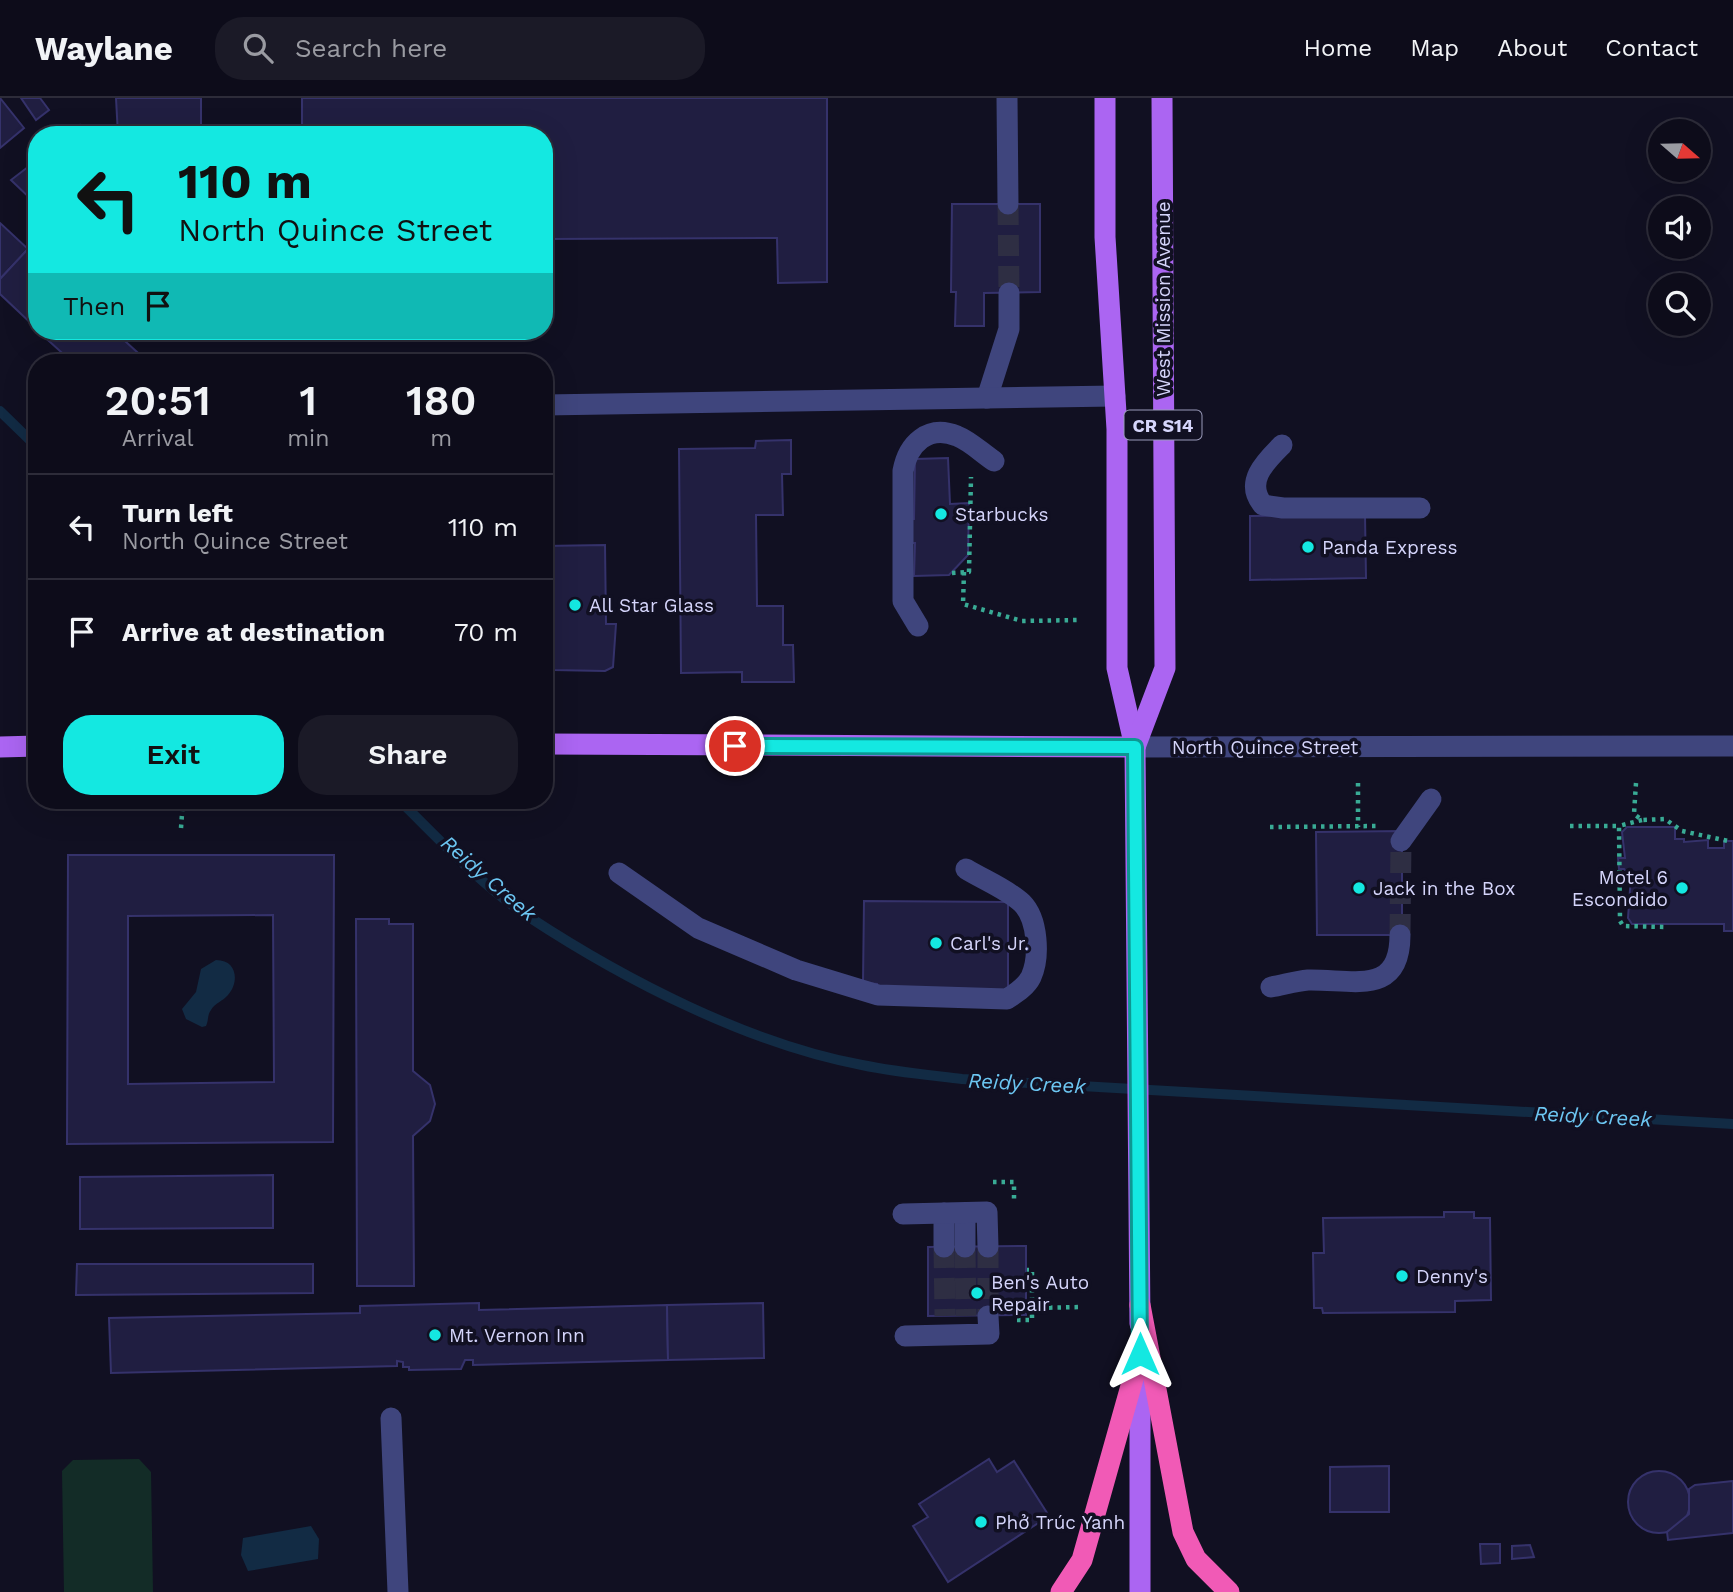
<!DOCTYPE html>
<html lang="en">
<head>
<meta charset="utf-8">
<style>
	body { margin:0; font-family:"Work Sans",sans-serif; background:#1b1a27; color:#f1f3f6; height:100vh; display:flex; flex-direction:column; font-size:26px; white-space:nowrap }
	* { box-sizing:border-box; margin:0 }
	p { font-size:23px; color:#9a9ba2 }
	.icon { flex:none; width:38px; height:38px; fill:none; stroke:currentColor; stroke-width:2; stroke-linecap:round; stroke-linejoin:round }
	.map { position:relative; flex:1; overflow:hidden }
	.drawer { position:absolute; left:28px; top:256px; width:525px; height:455px; display:flex; flex-direction:column; background:#0d0c1a; border-radius:28px; box-shadow:0 7px 28px #0002,0 0 0 2px #2d2c39 }
	.drawer>* { flex:none }
	.banner { position:absolute; left:28px; top:28px; width:525px; height:214px; border-radius:28px; box-shadow:0 7px 28px #0002,0 0 0 2px #2d2c39; background:#14e8e1; color:#111; overflow:hidden }
	.needle { width:46px; rotate:110deg }
	.fabs { position:absolute; left:1648px; top:21px; display:grid; gap:14px }
	.fabs a { display:grid; place-items:center; width:63px; height:63px; border-radius:50%; background:#0d0c1a; box-shadow:0 7px 28px #0002,0 0 0 2px #2d2c39; font-size:35px }
	.pin { position:absolute; display:grid; place-items:center; width:60px; height:60px; color:#fff; margin:-30px; border:4px solid #fff; border-radius:50%; box-shadow:0 2px 7px #0007 }
	.me { position:absolute; width:77px; margin:-38px; rotate:0deg; stroke-linejoin:round; filter:drop-shadow(0 0 5px #0008) }
	.turn { display:flex; align-items:center; gap:24px; height:147px; padding:0 35px; font-size:32px }
	.turn .icon { width:91px; height:91px; stroke-width:2.5 }
	.turn b { display:block; font-size:49px; line-height:60px }
	.then { display:flex; align-items:center; height:66px; padding:0 35px; background:#0003; gap:14px; font-size:26px }
	.eta { display:flex; justify-content:space-evenly; align-items:center; height:119px; text-align:center }
	.eta b { font-size:42px; font-weight:600; line-height:49px }
	.primary-button { display:flex; gap:14px; margin-top:auto; padding:14px 35px }
	.primary-button a { flex:1; height:80px; border-radius:28px; background:#14e8e1; color:#111; font-size:28px; font-weight:600; line-height:80px; text-align:center }
	.primary-button a+a { background:#1b1a27; color:#f1f3f6 }
	ul { padding:0; list-style:none }
	li { display:flex; align-items:center; gap:21px; height:105px; padding:0 35px; border-top:2px solid #2d2c39 }
	li div { flex:1 }
	li b { display:block; font-size:26px }
	li em { font-style:normal }
	header { display:flex; align-items:center; gap:42px; box-sizing:border-box; height:98px; padding:0 35px; background:#0d0c1a; border-bottom:2px solid #2d2c39 }
	header strong { font-size:33px }
	nav { display:flex; gap:38px; margin-inline-start:auto; font-size:24px }
	.search { width:490px; height:63px; background:#1b1a27; display:flex; align-items:center; gap:18px; box-sizing:border-box; padding:0 24px; border-radius:28px; color:#9a9ba2; font-size:26px }
	.map>svg:first-child { display:block }
	.green { fill:#132c27 }
	.water { fill:#122b44 }
	.lines { fill:none; stroke-linecap:round; stroke-linejoin:round }
	.stream { stroke:#122b44; stroke-width:10 }
	.building { fill:#201e41; stroke:#35326b; stroke-width:2; fill-rule:evenodd }
	.minor-tunnel { stroke:#2e2e43; stroke-width:21; stroke-dasharray:21 10; stroke-linecap:butt }
	.path { stroke:#39ab95; stroke-width:4.5; stroke-dasharray:3.5 5; stroke-linecap:butt }
	.minor { stroke:#3f457d; stroke-width:21 }
	.major { stroke:#ab65f2; stroke-width:21 }
	.highway { stroke:#f15ab6; stroke-width:21 }
	.route-casing { stroke:#0d9792; stroke-width:18 }
	.route { stroke:#14e8e1; stroke-width:12 }
	.poi-dot { fill:#14e8e1; stroke:#111022; stroke-width:2.5 }
	.labels { text-anchor:middle; dominant-baseline:central; stroke-width:7; stroke-linejoin:round; paint-order:stroke }
	.shield { fill:#111022; stroke:#9a9aba; stroke-width:2 }
	.shield-label { font-size:18px; font-weight:bold; fill:#d5d5fb }
	.street-label { font-size:19px; fill:#d5d5fb; stroke:#111022 }
	.poi-label { font-size:19px; fill:#d5d5fb; stroke:#111022; text-anchor:start }
	.water-label { font-size:21px; font-style:italic; fill:#6cc6f2; stroke:#111022 }
</style>
</head>
<body>
<header>
<strong>Waylane</strong>
<div class="search"><svg class="icon" aria-label="search" viewBox="0 0 24 24"><circle cx="10" cy="10" r="6"/><path d="M15 15l6 6"/></svg>Search here</div>
<nav><a>Home</a><a>Map</a><a>About</a><a>Contact</a></nav>
</header>
<div class="map">
<svg width="1733" height="1494" viewBox="0 0 1733 1494">
	<rect width="100%" height="100%" fill="#111022"/>
	<polygon class="green" points="139,1361 151,1374 153,1494 64,1494 62,1373 73,1362"/>
	<g class="water">
		<path d="M216 862C238 862 239 885 228 897 223 903 215 905 211 912 207 917 209 922 206 928L202 929 186 921 182 911 196 894 201 871Z"/>
		<polygon points="311,1428 319,1441 318,1461 248,1473 241,1457 243,1440"/>
	</g>
	<g class="lines">
		<g class="stream">
			<polyline points="0,313 37,349"/>
			<path d="M399 702C440 742 481 787 529 819 625 882 749 946 862 967 895 974 929 977 962 981L1733 1026"/>
		</g>
	</g>
	<g class="building">
		<polygon points="0,0 24,30 0,50"/>
		<polygon points="21,0 40,0 49,12 36,22"/>
		<polygon points="116,0 201,0 201,37 118,37"/>
		<polygon points="302,0 827,0 827,184 778,185 777,140 544,141 544,37 302,37"/>
		<polygon points="80,27 88,37 68,37"/>
		<polygon points="37,62 37,107 11,82"/>
		<polygon points="952,106 1040,106 1040,194 984,195 984,228 955,228 956,194 951,194"/>
		<polygon points="0,125 28,151 0,181"/>
		<polygon points="28,151 37,159 37,231 0,196 0,181"/>
		<polygon points="38,233 114,233 148,264 72,264"/>
		<polygon points="163,233 201,233 201,242 171,241"/>
		<polygon points="791,342 791,376 782,376 783,417 756,417 757,508 783,508 783,547 793,547 794,584 742,584 742,574 681,575 679,351 755,350 756,343"/>
		<polygon points="948,360 950,406 969,405 968,457 949,477 914,478 915,445 908,445 907,421 914,421 915,361"/>
		<polygon points="1365,417 1366,480 1250,482 1250,418"/>
		<polygon points="605,447 606,526 616,526 613,569 605,573 553,572 551,567 544,565 544,448"/>
		<polygon points="1627,729 1675,729 1675,741 1684,741 1684,744 1708,742 1708,750 1724,750 1724,743 1733,743 1733,833 1724,833 1724,826 1632,826 1628,820 1631,778 1624,771 1619,771 1618,760 1625,760 1622,734"/>
		<polygon points="1402,733 1402,837 1317,837 1316,734"/>
		<path d="M68 757H334L333 1044 67 1046ZM273 817 274 984 128 986V818Z"/>
		<polygon points="864,803 1008,804 1008,894 877,894 877,886 863,885"/>
		<polygon points="356,821 389,821 389,826 413,826 413,973 430,987 435,1006 430,1023 413,1038 414,1188 357,1188"/>
		<polygon points="273,1077 273,1130 80,1131 80,1079"/>
		<polygon points="1444,1114 1474,1114 1474,1120 1490,1120 1491,1202 1455,1203 1455,1214 1323,1215 1322,1210 1314,1210 1313,1155 1324,1155 1323,1120 1444,1119"/>
		<polygon points="1026,1148 1026,1217 928,1218 928,1149"/>
		<polygon points="77,1166 313,1166 313,1195 76,1197"/>
		<polygon points="479,1205 479,1212 667,1207 668,1262 473,1267 473,1262 465,1262 461,1271 409,1272 409,1269 403,1269 403,1264 397,1263 397,1268 111,1275 109,1220 360,1215 360,1208"/>
		<polygon points="763,1205 764,1260 668,1262 667,1207"/>
		<polygon points="989,1361 997,1374 1014,1363 1049,1418 948,1484 913,1428 928,1419 919,1406"/>
		<polygon points="1389,1368 1389,1414 1330,1414 1330,1369"/>
		<circle cx="1659" cy="1404" r="31"/>
		<polygon points="1733,1383 1733,1435 1668,1442 1667,1434 1689,1416 1689,1391 1695,1387"/>
		<polygon points="1480,1446 1500,1446 1500,1465 1481,1466"/>
		<polygon points="1530,1447 1534,1459 1512,1461 1512,1448"/>
	</g>
	<g class="lines">
		<g class="minor-tunnel">
			<polyline points="1008,106 1009,195"/>
			<polyline points="1400,837 1401,743"/>
			<polyline points="944,1149 945,1218"/>
			<polyline points="965,1149 966,1218"/>
			<polyline points="988,1149 988,1218"/>
		</g>
		<g class="path">
			<polyline points="964,474 963,506 1022,523 1079,522"/>
			<polyline points="952,475 969,474 971,379"/>
			<polyline points="1358,685 1358,729"/>
			<polyline points="1636,685 1634,716 1642,722 1665,721 1682,733 1728,743"/>
			<polyline points="1642,722 1619,728 1620,823 1623,828 1668,829"/>
			<polyline points="1570,728 1619,728"/>
			<polyline points="1270,729 1377,728"/>
			<polyline points="181,730 183,702"/>
			<polyline points="993,1084 1014,1084 1014,1102"/>
			<polyline points="1032,1210 1082,1209"/>
			<polyline points="1017,1222 1032,1222 1032,1172 1027,1172"/>
		</g>
		<g class="minor">
			<polyline points="1007,0 1008,106"/>
			<polyline points="987,300 1009,231 1009,195"/>
			<polyline points="544,307 1115,298"/>
			<path d="M1282 347C1265 364 1244 384 1263 407L1283 410H1420"/>
			<path d="M918 528 903 503V373C908 346 928 326 957 338 970 343 982 355 994 363"/>
			<polyline points="1135,649 1733,648"/>
			<polyline points="1401,743 1431,701"/>
			<path d="M619 775 698 830 796 872 878 897 1007 901C1016 895 1026 889 1031 879 1040 859 1038 821 1022 805 1007 791 984 782 966 771"/>
			<path d="M1271 889C1283 887 1296 883 1308 882 1353 881 1400 899 1400 837"/>
			<polyline points="944,1115 944,1149"/>
			<polyline points="965,1115 965,1149"/>
			<polyline points="903,1116 987,1114 988,1149"/>
			<polyline points="905,1238 989,1236 988,1218"/>
			<polyline points="391,1320 398,1494"/>
		</g>
		<g class="major">
			<polyline points="1105,0 1105,139 1117,331 1117,570 1135,649 1140,1226"/>
			<polyline points="544,646 1135,649"/>
			<polyline points="0,649 37,648"/>
			<polyline points="1135,649 1165,570 1162,0"/>
			<polyline points="1140,1269 1140,1494"/>
		</g>
		<g class="highway">
			<polyline points="1140,1207 1183,1434 1196,1461 1229,1494"/>
			<polyline points="1061,1494 1082,1462 1140,1256"/>
		</g>
	</g>
	<g class="lines">
		<defs>
			<polyline id="route" points="735,648 1135,649 1140,1256"/>
		</defs>
		<use href="#route" class="route-casing"/>
		<use href="#route" class="route"/>
	</g>
	<g class="poi-dot">
		<circle cx="941" cy="416" r="7"/>
		<circle cx="1308" cy="449" r="7"/>
		<circle cx="575" cy="507" r="7"/>
		<circle cx="1359" cy="790" r="7"/>
		<circle cx="1682" cy="790" r="7"/>
		<circle cx="936" cy="845" r="7"/>
		<circle cx="1402" cy="1178" r="7"/>
		<circle cx="977" cy="1195" r="7"/>
		<circle cx="435" cy="1237" r="7"/>
		<circle cx="981" cy="1424" r="7"/>
	</g>
	<g class="labels">
		<rect class="shield" x="1124.5" y="312.5" width="77" height="29" rx="5"/>
		<g class="shield-label">
			<text x="1163" y="327">CR S14</text>
		</g>
		<g class="street-label">
			<text transform="translate(1163 201) rotate(-90)">West Mission Avenue</text>
			<text x="1265" y="649">North Quince Street</text>
		</g>
		<g class="poi-label">
			<text x="955" y="416">Starbucks</text>
			<text x="1322" y="449">Panda Express</text>
			<text x="589" y="507">All Star Glass</text>
			<text x="1668" y="779" text-anchor="end">Motel 6<tspan x="1668" dy="22">Escondido</tspan></text>
			<text x="1373" y="790">Jack in the Box</text>
			<text x="950" y="845">Carl's Jr.</text>
			<text x="1416" y="1178">Denny's</text>
			<text x="991" y="1184">Ben's Auto<tspan x="991" dy="22">Repair</tspan></text>
			<text x="449" y="1237">Mt. Vernon Inn</text>
			<text x="995" y="1424">Phở Trúc Yanh</text>
		</g>
		<g class="water-label">
			<text transform="translate(489 780) rotate(41)">Reidy Creek</text>
			<text transform="translate(1027 985) rotate(3)">Reidy Creek</text>
			<text transform="translate(1593 1018) rotate(3)">Reidy Creek</text>
		</g>
	</g>
</svg>
<div class="fabs">
<a><svg class="needle" viewBox="-14 -14 28 28"><path d="M0-13l5 13h-10z" fill="#e53935"/><path d="M0 13l5-13h-10z" fill="#9a9ba2"/></svg></a>
<a><svg class="icon" aria-label="sound" viewBox="0 0 24 24"><path d="M4 9h4l5-4v14l-5-4H4zM17 9q2 3 0 6"/></svg></a>
<a><svg class="icon" aria-label="search" viewBox="0 0 24 24"><circle cx="10" cy="10" r="6"/><path d="M15 15l6 6"/></svg></a>
</div>
<div class="pin" style="left:735px;top:648px;background:#d93025"><svg class="icon" aria-label="arrive" viewBox="0 0 24 24"><path d="M6 21V4h12l-3 4 3 4H6"/></svg></div>
<svg class="me" style="left:1140px;top:1256px" viewBox="-20 -20 40 40"><path d="M0-17L14 15 0 8-14 15z" fill="#14e8e1" stroke="#fff" stroke-width="4"/></svg>
<div class="banner">
<div class="turn"><svg class="icon" aria-label="left" viewBox="0 0 24 24"><path d="M17 20v-9H6M10 6l-5 5 5 5"/></svg><div><b>110 m</b>North Quince Street</div></div>
<div class="then">Then<svg class="icon" aria-label="arrive" viewBox="0 0 24 24"><path d="M6 21V4h12l-3 4 3 4H6"/></svg></div>
</div>
<section class="drawer">
<div class="eta">
<div><b>20:51</b><p>Arrival</p></div>
<div><b>1</b><p>min</p></div>
<div><b>180</b><p>m</p></div>
</div>
<ul>
<li><svg class="icon" aria-label="left" viewBox="0 0 24 24"><path d="M17 20v-9H6M10 6l-5 5 5 5"/></svg><div><b>Turn left</b><p>North Quince Street</p></div><em>110 m</em></li>
<li><svg class="icon" aria-label="arrive" viewBox="0 0 24 24"><path d="M6 21V4h12l-3 4 3 4H6"/></svg><div><b>Arrive at destination</b></div><em>70 m</em></li>
</ul>
<div class="primary-button"><a>Exit</a><a>Share</a></div>
</section>
</div>
</body>
</html>
